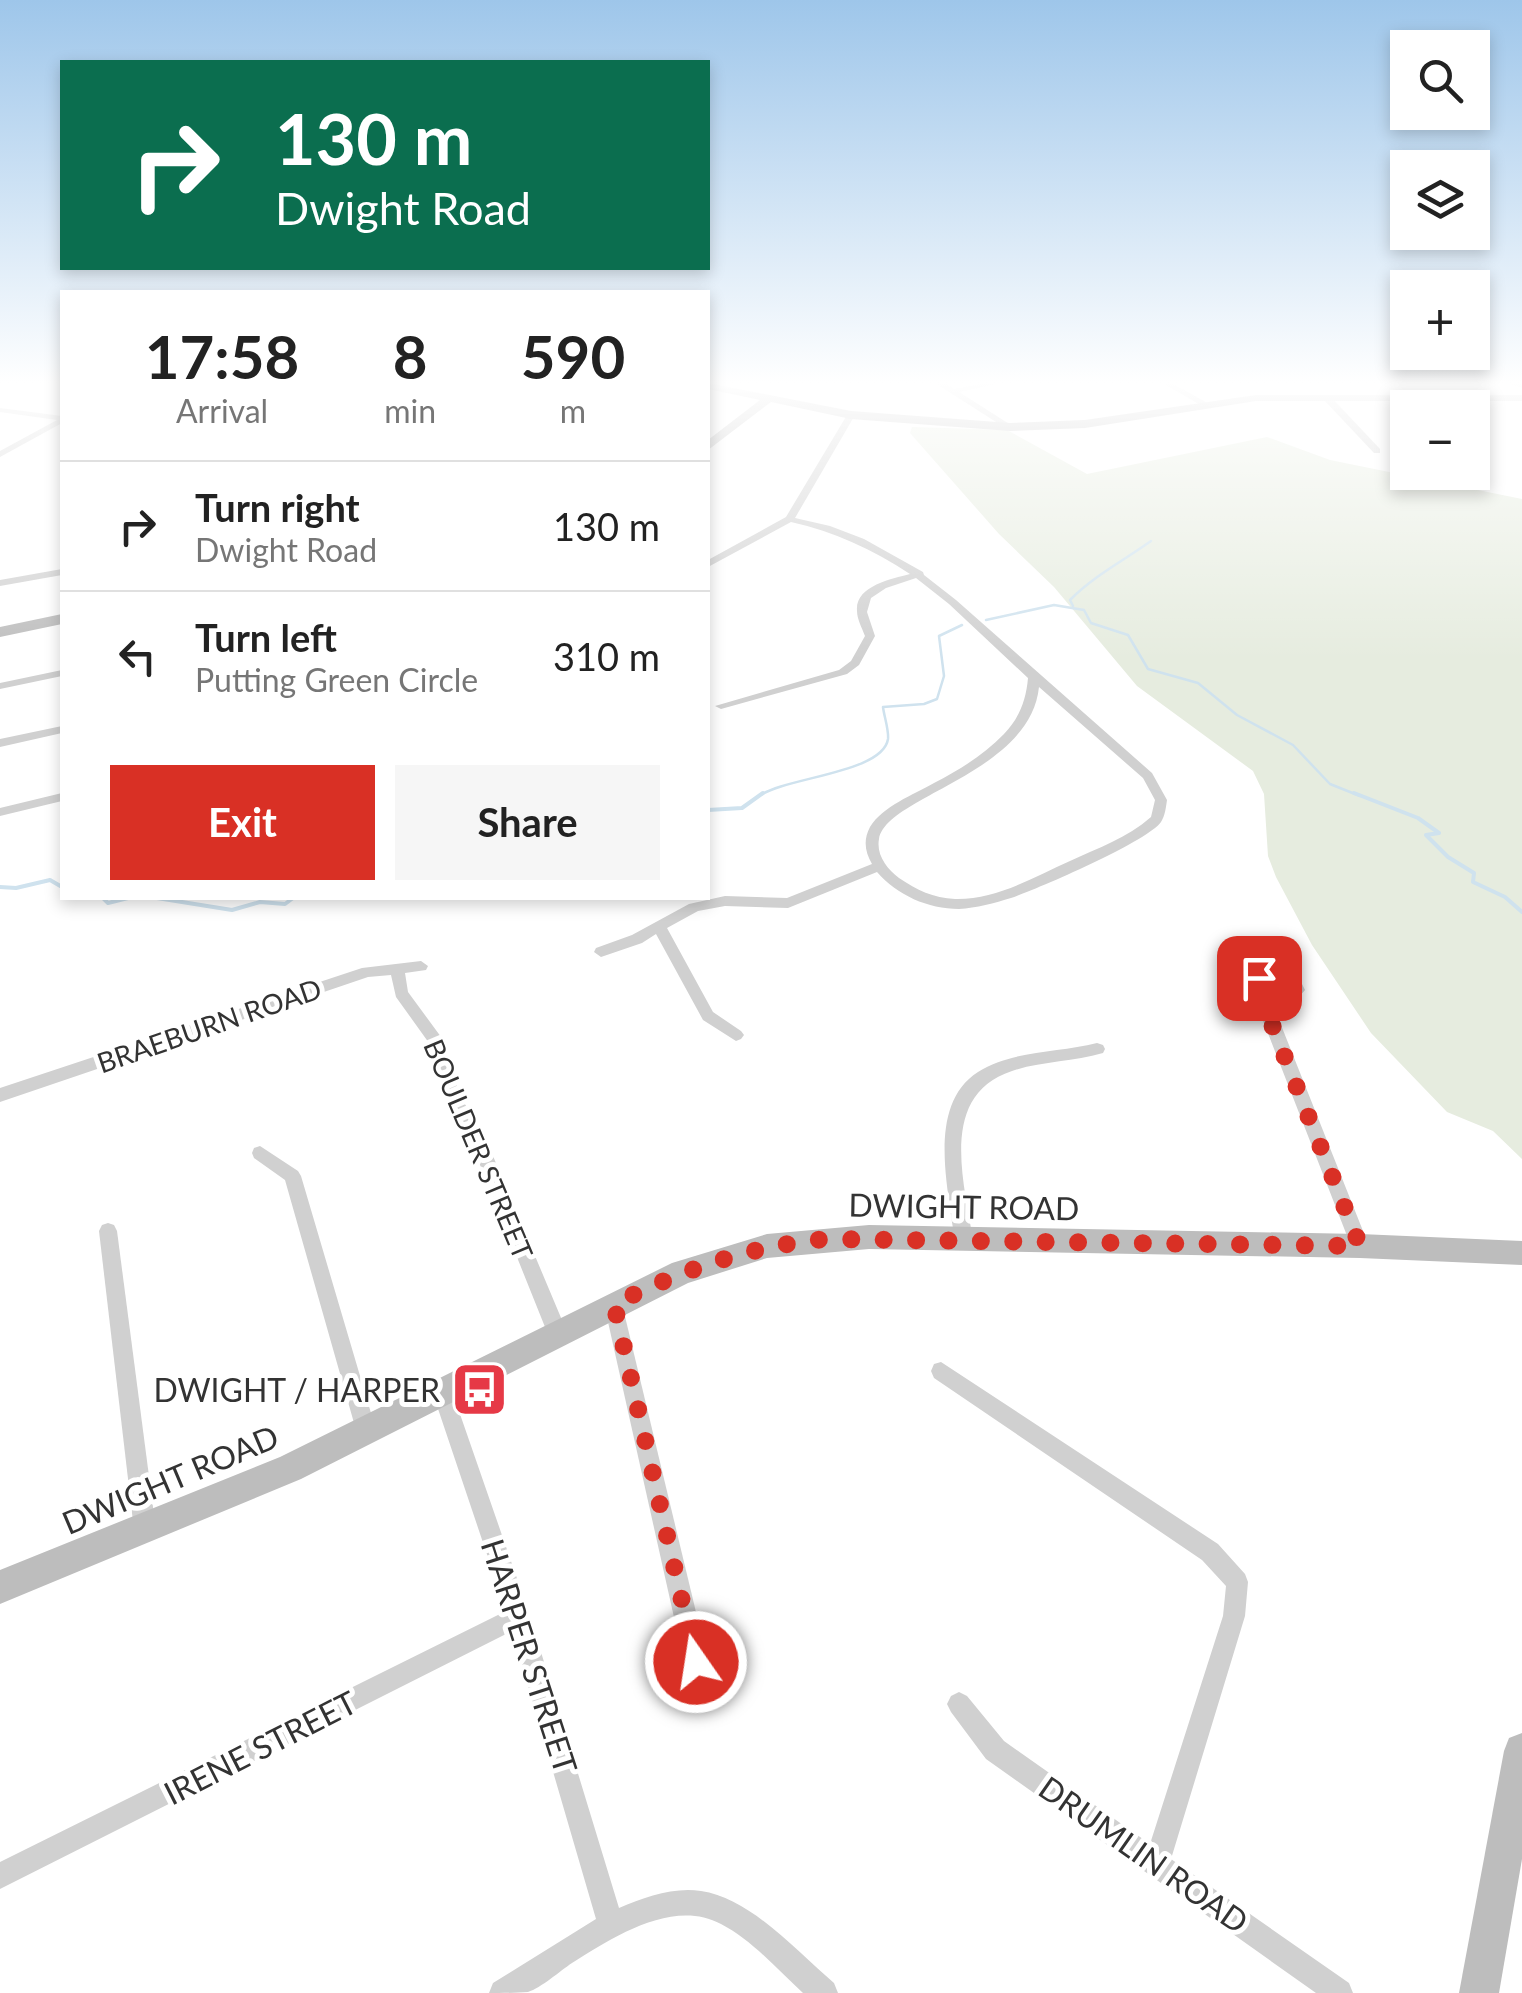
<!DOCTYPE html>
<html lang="en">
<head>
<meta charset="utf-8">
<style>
	body { margin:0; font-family:Lato,sans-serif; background:#f6f6f6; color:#222; height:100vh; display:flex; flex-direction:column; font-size:38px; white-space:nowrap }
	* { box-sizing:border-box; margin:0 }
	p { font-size:32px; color:#767676 }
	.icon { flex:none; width:55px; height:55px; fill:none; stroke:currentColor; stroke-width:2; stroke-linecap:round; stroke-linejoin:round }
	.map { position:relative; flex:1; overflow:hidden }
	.side { position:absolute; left:60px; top:290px; width:650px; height:610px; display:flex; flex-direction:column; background:#fff; border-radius:0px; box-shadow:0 5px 15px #0003 }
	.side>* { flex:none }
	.top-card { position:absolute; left:60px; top:60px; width:650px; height:210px; border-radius:0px; box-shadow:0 5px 15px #0003; background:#0b6e4f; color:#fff; overflow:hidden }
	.buttons { position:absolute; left:1390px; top:30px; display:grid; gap:20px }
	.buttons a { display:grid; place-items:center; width:100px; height:100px; border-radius:0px; background:#fff; box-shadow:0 5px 15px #0003; font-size:50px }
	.pin { position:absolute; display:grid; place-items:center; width:85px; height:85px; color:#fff; margin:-42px; border-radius:20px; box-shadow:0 5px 15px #0006 }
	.me { position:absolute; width:110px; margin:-55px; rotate:347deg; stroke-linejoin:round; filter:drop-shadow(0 0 8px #0008) }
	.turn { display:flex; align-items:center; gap:35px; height:210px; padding:0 50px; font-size:45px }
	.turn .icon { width:130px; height:130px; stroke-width:2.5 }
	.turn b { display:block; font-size:70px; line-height:85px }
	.eta { display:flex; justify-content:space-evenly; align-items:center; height:170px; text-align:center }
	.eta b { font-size:60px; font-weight:700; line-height:70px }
	.button { display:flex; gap:20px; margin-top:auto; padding:20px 50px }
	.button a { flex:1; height:115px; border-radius:0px; background:#d93025; color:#fff; font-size:40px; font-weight:700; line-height:115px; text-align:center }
	.button a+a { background:#f6f6f6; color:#222 }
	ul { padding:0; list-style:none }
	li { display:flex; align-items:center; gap:30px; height:130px; padding:0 50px; border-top:2px solid #e0e0e0 }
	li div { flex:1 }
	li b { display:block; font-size:38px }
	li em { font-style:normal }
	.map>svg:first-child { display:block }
	.green { fill:#e6ecdf }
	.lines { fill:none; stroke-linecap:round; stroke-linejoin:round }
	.stream-far1 { stroke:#cfe2ee; stroke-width:2.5 }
	.stream { stroke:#cfe2ee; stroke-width:4 }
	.street { fill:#d0d0d0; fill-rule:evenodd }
	.secondary { fill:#bdbdbd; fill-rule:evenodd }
	.route { stroke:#d93025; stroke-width:18; stroke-dasharray:0 32.4 }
	.labels { text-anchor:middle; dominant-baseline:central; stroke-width:10; stroke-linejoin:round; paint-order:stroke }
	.street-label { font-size:28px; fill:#333; stroke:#fff }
	.near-street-label { font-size:32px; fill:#333; stroke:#fff }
	.near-poi-label { font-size:32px; fill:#333; stroke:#fff; text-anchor:end }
</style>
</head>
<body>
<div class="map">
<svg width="1522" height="1993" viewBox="0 0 1522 1993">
	<rect width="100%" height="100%" fill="#fff"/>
	<polygon class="green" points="912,427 1007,430 1087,474 1267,437 1330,460 1522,499 1522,1159 1493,1131 1447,1112 1371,1033 1312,945 1276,877 1268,856 1264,794 1253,771 1137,686 1054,587 999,534 910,433"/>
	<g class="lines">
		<g class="stream-far1">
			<path d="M1073 606 1070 600C1095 575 1123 561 1151 541"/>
			<polyline points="986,620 1054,605 1084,610 1091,623 1128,635 1148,669 1198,683 1237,715 1293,745 1330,784 1360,796"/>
			<path d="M759 796C786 777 883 773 888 739 889 730 884 716 883 707L924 704 937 699 944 676 939 636 962 625"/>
		</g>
		<g class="stream">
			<polyline points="1354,793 1418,818 1439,833 1426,835 1448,857 1474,873 1473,882 1505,897 1522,912"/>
			<polyline points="708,810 742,808 763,793"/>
			<polyline points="0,887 16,888 50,880 62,887"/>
			<polyline points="103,898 108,903 128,898"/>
			<polyline points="157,898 232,910 260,902 285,904 293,898"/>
		</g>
		<g class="street">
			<polygon points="932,381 941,381 954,389 996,381 1010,381 959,392 1014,427 1007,429"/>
			<polygon points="1159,381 1168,381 1211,405 1204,407"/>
			<polygon points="1505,381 1522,383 1522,388 1506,383"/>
			<polygon points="1324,396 1330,396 1380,449 1380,453 1374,453 1324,400"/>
			<polygon points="0,408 62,416 62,423 0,457 0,451 57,420 0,412"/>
			<path d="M851 413 855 415 795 518 830 526 864 539 923 572 924 575 956 600 1152 773 1167 800C1166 807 1165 816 1161 822 1148 841 1038 889 1011 898 995 903 976 908 959 909 928 909 897 895 877 872L788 908 725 906 698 911 667 928 713 1012 741 1031 744 1035 741 1039 736 1041 703 1020 656 934 642 943 601 957 594 952 596 948 632 935 689 904 725 896 787 898 872 864C865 852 863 840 870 827 883 806 913 795 934 783 959 770 984 755 1004 734 1020 717 1026 700 1028 678L949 604 916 578 886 588 871 598 867 612 875 636 859 665 847 674 721 709 715 706 839 670 851 661 865 636C862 628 857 619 857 611 855 586 891 579 910 574 872 549 835 532 791 522L708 567V560L786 517 847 415ZM1039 687 1143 778 1155 800 1151 817C1127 838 1098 848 1070 861 1034 877 996 900 955 899 933 898 917 890 899 878 887 869 876 855 879 839 886 796 1030 774 1039 687Z"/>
			<polygon points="62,569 62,575 0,586 0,580"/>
			<polygon points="62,670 62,676 0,689 0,683"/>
			<polygon points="62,726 62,733 0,747 0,739"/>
			<polygon points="62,793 62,801 0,816 0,808"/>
			<polygon points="421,961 428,966 426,970 405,973 408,992 444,1041 460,1096 485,1137 567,1332 564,1338 557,1341 550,1338 547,1332 470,1140 444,1098 429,1043 396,997 391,975 368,977 0,1102 0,1088 362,968"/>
			<path d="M1266 967 1295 970 1305 990 1279 1020 1369 1246 1366 1252 1360 1254 1354 1252 1351 1246 1248 982 1261 968ZM1269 978 1285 979 1290 989 1273 1007 1263 983Z"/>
			<path d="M1097 1043 1103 1045 1105 1049 1103 1053C1073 1062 1041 1061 1012 1071 938 1095 964 1182 973 1240L970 1246 964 1248 958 1246C953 1234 952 1221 950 1208 944 1165 934 1100 978 1072 1013 1050 1058 1053 1097 1043Z"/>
			<polygon points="260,1146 298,1171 301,1176 376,1430 373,1437 366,1440 359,1437 356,1430 285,1180 254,1158 252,1153 254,1148"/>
			<polygon points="108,1223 114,1225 117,1231 156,1530 153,1538 145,1541 137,1538 134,1530 99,1231 102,1225"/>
			<polygon points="613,1295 620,1298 622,1304 708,1662 704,1670 696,1674 688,1670 684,1662 604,1304 606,1298"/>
			<polygon points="941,1362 1218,1544 1245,1574 1248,1582 1245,1616 1171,1859 1349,1983 1353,1993 1316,1993 986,1759 951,1712 947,1704 951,1696 959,1692 967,1696 1004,1741 1150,1844 1223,1616 1226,1586 1202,1560 934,1378 931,1371 934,1364"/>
			<path d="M442 1381 449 1384 452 1391 530 1616 619 1908C645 1897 673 1887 701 1891 751 1898 797 1952 834 1983L838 1993H803C778 1970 752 1940 721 1924 673 1898 613 1937 572 1963 560 1971 541 1988 528 1992 517 1993 500 1993 489 1993L493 1983 596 1919 512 1631 0 1889V1862L506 1611 432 1391 435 1384Z"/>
		</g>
		<g class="secondary">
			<polygon points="708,383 851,411 1010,423 1085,420 1256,395 1522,395 1522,401 1256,401 1085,428 1010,431 851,419 771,402 708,450 708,440 760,400 708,389"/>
			<polygon points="62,614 62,624 0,637 0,627"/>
			<polygon points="869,1225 1360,1234 1522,1241 1522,1265 1360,1258 869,1249 767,1258 688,1283 301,1479 0,1604 0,1570 280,1457 672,1263 767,1234"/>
			<polygon points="1522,1733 1522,1859 1499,1993 1459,1993 1504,1751 1509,1738"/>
		</g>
	</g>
	<linearGradient id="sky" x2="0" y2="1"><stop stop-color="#9ec6ea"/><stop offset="0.58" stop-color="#fff"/><stop offset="1" stop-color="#fff" stop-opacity="0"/></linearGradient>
	<rect width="1522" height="660" fill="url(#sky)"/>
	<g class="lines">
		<path class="route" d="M696 1662 614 1304C683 1270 749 1246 826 1239L1360 1246 1255 982 1259 978"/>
	</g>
	<defs>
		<symbol id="bus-square" viewBox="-11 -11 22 22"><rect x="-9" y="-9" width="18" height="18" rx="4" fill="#e63946" stroke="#fff"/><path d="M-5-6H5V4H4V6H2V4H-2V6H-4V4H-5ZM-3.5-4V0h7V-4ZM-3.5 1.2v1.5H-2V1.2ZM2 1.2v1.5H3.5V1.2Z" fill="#fff"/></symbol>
	</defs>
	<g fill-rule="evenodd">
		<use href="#bus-square" x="448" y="1358" width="63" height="63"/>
	</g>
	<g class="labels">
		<g class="street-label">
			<text transform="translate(209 1025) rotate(-19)">BRAEBURN ROAD</text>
			<text transform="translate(479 1149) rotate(67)">BOULDER STREET</text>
		</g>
		<g class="near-street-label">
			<text transform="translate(964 1206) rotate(1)">DWIGHT ROAD</text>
			<text transform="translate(170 1479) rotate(-23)">DWIGHT ROAD</text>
			<text transform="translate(530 1656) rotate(72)">HARPER STREET</text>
			<text transform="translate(260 1747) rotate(-27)">IRENE STREET</text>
			<text transform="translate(1144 1854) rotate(35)">DRUMLIN ROAD</text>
		</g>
		<g class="near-poi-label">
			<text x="440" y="1389">DWIGHT / HARPER</text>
		</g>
	</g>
</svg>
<div class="buttons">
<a><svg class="icon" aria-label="search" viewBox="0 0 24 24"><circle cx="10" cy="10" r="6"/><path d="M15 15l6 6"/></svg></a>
<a><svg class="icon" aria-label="layers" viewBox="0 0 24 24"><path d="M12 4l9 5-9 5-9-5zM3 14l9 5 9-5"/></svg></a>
<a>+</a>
<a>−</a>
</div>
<div class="pin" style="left:1259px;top:978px;background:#d93025"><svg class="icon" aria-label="arrive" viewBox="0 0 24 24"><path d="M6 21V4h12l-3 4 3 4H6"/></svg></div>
<svg class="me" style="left:696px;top:1662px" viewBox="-20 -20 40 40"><circle r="17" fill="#d93025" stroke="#fff" stroke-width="3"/><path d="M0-11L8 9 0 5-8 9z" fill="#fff"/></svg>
<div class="top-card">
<div class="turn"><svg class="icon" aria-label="right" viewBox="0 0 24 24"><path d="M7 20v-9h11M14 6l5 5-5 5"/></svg><div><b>130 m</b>Dwight Road</div></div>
</div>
<section class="side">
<div class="eta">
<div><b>17:58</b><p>Arrival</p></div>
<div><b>8</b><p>min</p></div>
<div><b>590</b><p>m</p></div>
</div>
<ul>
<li><svg class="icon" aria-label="right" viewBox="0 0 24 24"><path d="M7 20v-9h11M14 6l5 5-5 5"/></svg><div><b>Turn right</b><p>Dwight Road</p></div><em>130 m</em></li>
<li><svg class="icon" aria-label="left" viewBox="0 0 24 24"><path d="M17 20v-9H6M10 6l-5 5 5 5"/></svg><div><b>Turn left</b><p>Putting Green Circle</p></div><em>310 m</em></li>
</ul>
<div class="button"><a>Exit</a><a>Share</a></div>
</section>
</div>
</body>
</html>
